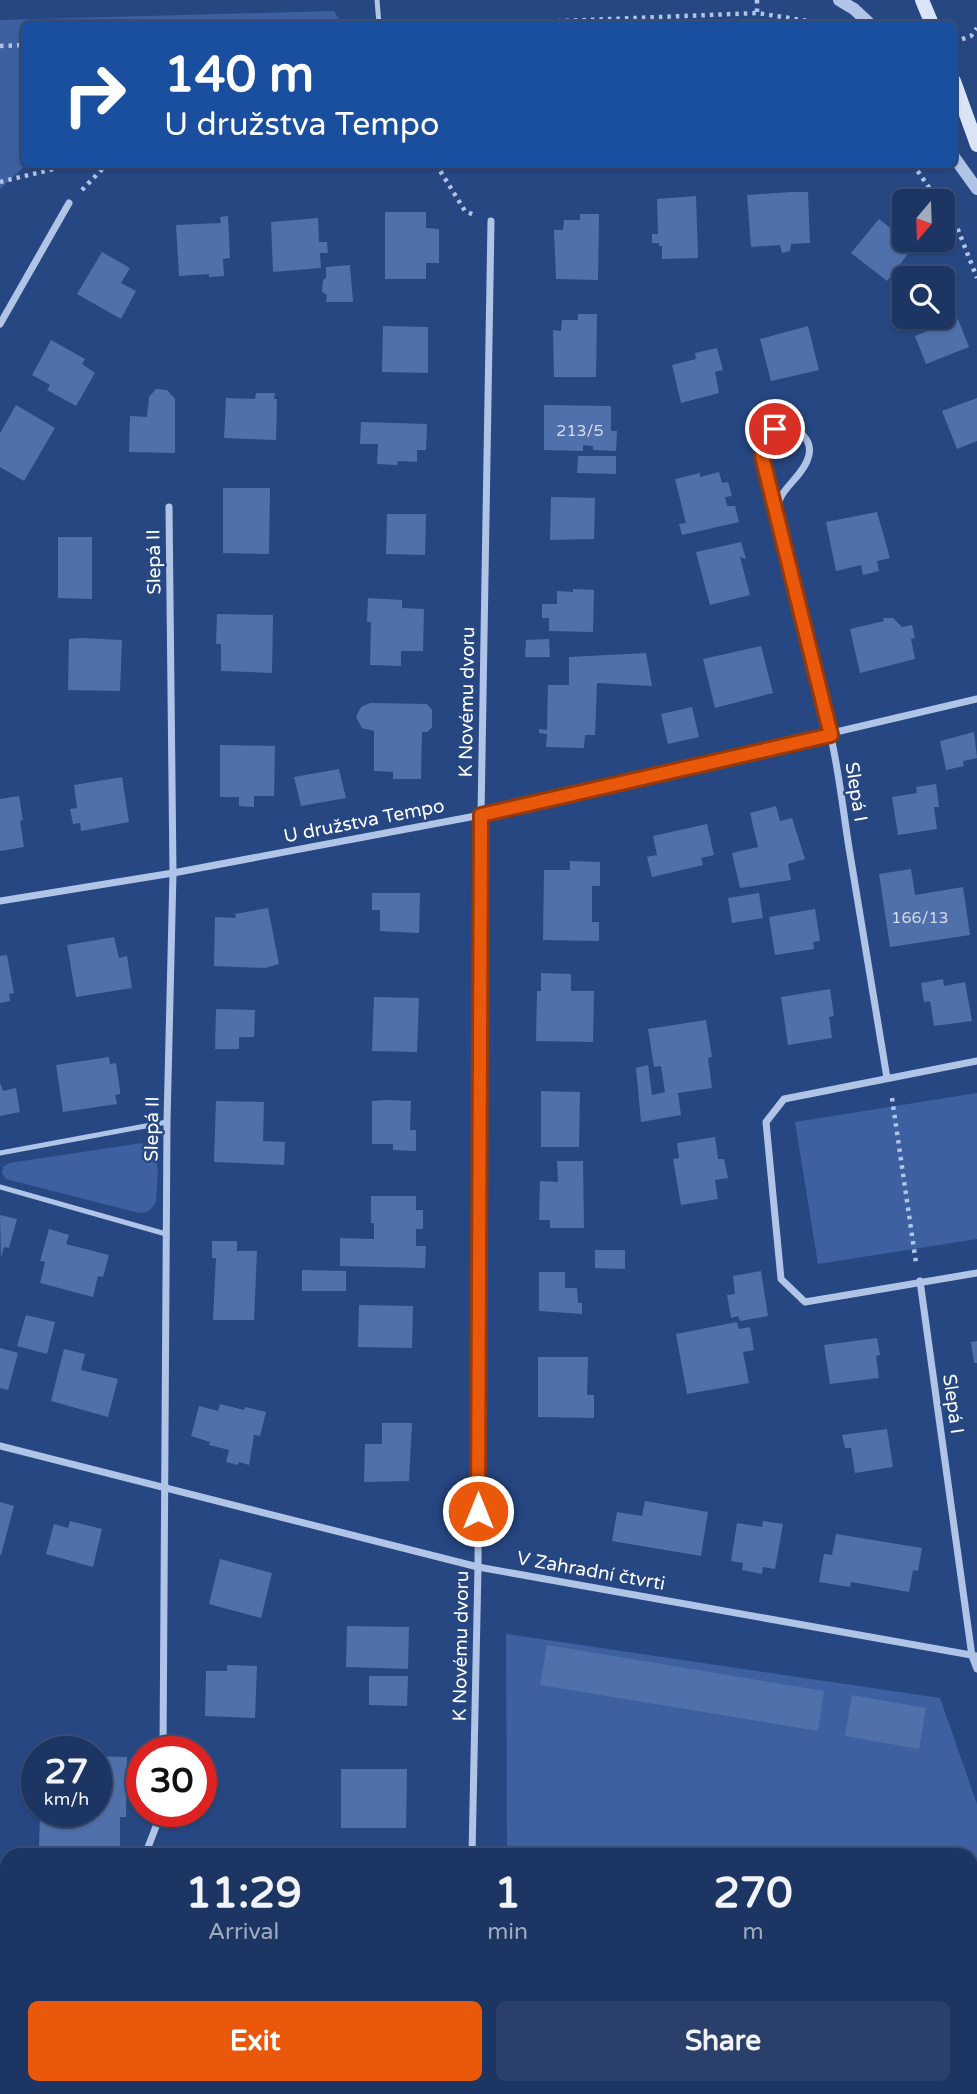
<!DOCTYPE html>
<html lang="en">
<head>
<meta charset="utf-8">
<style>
	body { margin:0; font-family:"Varela Round",sans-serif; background:#2a406b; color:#f1f3f6; height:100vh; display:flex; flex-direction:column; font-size:26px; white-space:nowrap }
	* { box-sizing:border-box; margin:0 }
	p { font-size:23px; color:#a0abbe }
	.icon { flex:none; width:38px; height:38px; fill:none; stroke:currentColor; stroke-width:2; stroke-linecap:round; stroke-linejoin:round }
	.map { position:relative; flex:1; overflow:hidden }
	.sheet { position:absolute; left:0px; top:1848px; width:978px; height:247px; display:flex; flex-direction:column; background:#1d3562; border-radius:21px 21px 0 0; box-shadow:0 2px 5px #0004,0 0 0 2px #3b5077 }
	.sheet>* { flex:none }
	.guide { position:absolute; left:21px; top:21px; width:936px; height:147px; border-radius:10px; box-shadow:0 2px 5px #0004,0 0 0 2px #3b5077; background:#1a4fa0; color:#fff; overflow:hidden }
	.needle { width:46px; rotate:199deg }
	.buttons { position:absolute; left:892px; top:189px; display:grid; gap:14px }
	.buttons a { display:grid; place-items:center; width:63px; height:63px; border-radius:10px; background:#1d3562; box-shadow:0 2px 5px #0004,0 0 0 2px #3b5077; font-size:35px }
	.speed { position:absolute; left:21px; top:1736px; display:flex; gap:14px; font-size:35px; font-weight:700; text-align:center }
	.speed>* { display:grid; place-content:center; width:91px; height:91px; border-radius:50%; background:#1d3562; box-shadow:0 2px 5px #0004,0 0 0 2px #3b5077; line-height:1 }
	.speed small { font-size:18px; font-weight:400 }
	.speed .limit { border:10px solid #d22; background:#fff; color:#111 }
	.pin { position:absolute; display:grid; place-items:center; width:60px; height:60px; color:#fff; margin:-30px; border:4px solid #fff; border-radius:50%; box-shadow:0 2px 7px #0007 }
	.me { position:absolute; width:77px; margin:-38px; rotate:0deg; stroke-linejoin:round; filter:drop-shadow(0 0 5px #0008) }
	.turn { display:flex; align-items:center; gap:24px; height:147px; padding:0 28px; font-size:32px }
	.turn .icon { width:91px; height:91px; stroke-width:2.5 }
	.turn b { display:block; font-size:49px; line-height:60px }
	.eta { display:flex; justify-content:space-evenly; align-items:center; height:119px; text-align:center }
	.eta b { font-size:42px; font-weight:700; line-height:49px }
	.primary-button { display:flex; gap:14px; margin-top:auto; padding:14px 28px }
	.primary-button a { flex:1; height:80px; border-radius:10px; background:#ea580c; color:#fff; font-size:28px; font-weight:700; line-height:80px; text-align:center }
	.primary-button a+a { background:#2a406b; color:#f1f3f6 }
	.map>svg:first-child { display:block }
	.green { fill:#3c60a0 }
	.building { fill:#5070ab }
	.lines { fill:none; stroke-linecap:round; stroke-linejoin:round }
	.path { stroke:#b0c4e7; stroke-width:4.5; stroke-dasharray:3.5 5; stroke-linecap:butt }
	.service { stroke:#b0c4e7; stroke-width:5 }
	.minor { stroke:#b0c4e7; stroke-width:7 }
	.tertiary { stroke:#b0c4e7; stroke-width:12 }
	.secondary { stroke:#dae4f6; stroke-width:14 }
	.route-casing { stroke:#983908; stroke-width:18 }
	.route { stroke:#ea580c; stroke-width:12 }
	.labels { text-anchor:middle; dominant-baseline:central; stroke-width:5; stroke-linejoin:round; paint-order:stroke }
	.number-label { font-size:16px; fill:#d3dbea }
	.street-label { font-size:19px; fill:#fff; stroke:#274783 }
</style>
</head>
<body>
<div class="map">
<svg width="977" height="2094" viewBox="0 0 977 2094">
	<rect width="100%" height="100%" fill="#274783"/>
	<g class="green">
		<polygon points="334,11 342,24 24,24 26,165 0,189 0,20"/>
		<polygon points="977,1093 977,1239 818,1264 795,1122"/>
		<path d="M142 1143C164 1152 157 1181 156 1201 153 1209 148 1213 139 1213L6 1179 2 1173 3 1167 9 1163Z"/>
		<polygon points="506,1634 940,1698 977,1804 977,2094 508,2094 508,2088 971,2088 971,1855 507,1855"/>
	</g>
	<g class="building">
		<polygon points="791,192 808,192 810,243 791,244 790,251 782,253 780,245 751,247 747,195"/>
		<polygon points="696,196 698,258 662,259 662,246 659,246 659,243 652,243 652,234 658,234 657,199"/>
		<polygon points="385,212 426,212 426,228 439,229 439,263 426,263 426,279 385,279"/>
		<polygon points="580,214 599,214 598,280 556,279 554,230 563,230 564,220 580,220"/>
		<polygon points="228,216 230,258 223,259 224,276 209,277 209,274 179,276 176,225 221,223 220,217"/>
		<polygon points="318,218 319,242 327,242 328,253 320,253 321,268 273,272 271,222"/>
		<polygon points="879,219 897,233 901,228 905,231 905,240 918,241 887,281 851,253"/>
		<polygon points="102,252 130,268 121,283 136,291 121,319 77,294"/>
		<polygon points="350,265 353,302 326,302 327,295 322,292 323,280 326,278 326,267"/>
		<polygon points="950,310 954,321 958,319 969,347 926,364 915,336 928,331 924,321 934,317 943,317 943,313"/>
		<polygon points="578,314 597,314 596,377 554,377 553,330 561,331 562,320 578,320"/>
		<polygon points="383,326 428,327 428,373 382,372"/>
		<polygon points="808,326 819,370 771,381 760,339"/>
		<polygon points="51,340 85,359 82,364 95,373 76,406 47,390 50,385 32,375"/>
		<polygon points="717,348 723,370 715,372 719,393 681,403 672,365 696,359 695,353"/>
		<polygon points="156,389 167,390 175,399 175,453 129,452 130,416 147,417 149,397"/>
		<polygon points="256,393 275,393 274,399 277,399 276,440 224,438 226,398 255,399"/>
		<polygon points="977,398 977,441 957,449 942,411"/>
		<polygon points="16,405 55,428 24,481 0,467 0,433"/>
		<polygon points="544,405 611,406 611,431 617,431 616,451 593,450 593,446 583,445 583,451 544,450"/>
		<polygon points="361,422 427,424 426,450 417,450 417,462 398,461 397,465 377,464 378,444 360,444"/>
		<polygon points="578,456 616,456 616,474 577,473"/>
		<polygon points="719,472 722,483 728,482 732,496 725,497 727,506 735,506 739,522 682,535 679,524 686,523 675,479 700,473 700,477"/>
		<polygon points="223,488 270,488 269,554 223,553"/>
		<polygon points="551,497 595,498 594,539 550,540"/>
		<polygon points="877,512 890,558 877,561 879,571 863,575 861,565 836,571 826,522"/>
		<polygon points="387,514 426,514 425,555 386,554"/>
		<polygon points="58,537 92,537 92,599 58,598"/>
		<polygon points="741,542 746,559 740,557 750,595 710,605 696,552"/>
		<polygon points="573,589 594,590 593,632 549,631 549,618 542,618 542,604 557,604 557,591 573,592"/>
		<polygon points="368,598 402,600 402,608 424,609 423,651 401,651 401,666 370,665 371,622 367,622"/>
		<polygon points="217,614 273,615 272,673 221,671 221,644 216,644"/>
		<polygon points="883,618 893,618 902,627 912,625 915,638 911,639 915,659 860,673 850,629 884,621"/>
		<polygon points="80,638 122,640 120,691 68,690 69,639"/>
		<polygon points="549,639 550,657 525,657 526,640"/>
		<polygon points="761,646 773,693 715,708 703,659"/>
		<polygon points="646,653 652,686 597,683 595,735 585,735 584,748 546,747 547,734 539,733 539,729 547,730 548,685 569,685 569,657"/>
		<polygon points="370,703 427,704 432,710 432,727 427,732 422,732 421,779 393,779 393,772 374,771 374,731 362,728 356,717 361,707"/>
		<polygon points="692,707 699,737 668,744 661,714"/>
		<polygon points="974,732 977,758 963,761 964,766 946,770 940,741"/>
		<polygon points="220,745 275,746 274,796 254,796 254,807 239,806 239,797 220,797"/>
		<polygon points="339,769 346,798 301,806 294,777"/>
		<polygon points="122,777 129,822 81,831 80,823 73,824 70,809 77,808 74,785"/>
		<polygon points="936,784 939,807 934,807 937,829 898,835 892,797 917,793 916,787"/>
		<polygon points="19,796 23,820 20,821 24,847 0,851 0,799"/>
		<polygon points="776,806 780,821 792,818 805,859 788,864 791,880 740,888 732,853 758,847 750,813"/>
		<polygon points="707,824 714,855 701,858 703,865 652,877 647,857 657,855 653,836"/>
		<polygon points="570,861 600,862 600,886 592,886 592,922 599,922 599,941 543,940 544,870 570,870"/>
		<polygon points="911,869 915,895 963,887 970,935 890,947 879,874"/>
		<polygon points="372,893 420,893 419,933 380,931 380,910 372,910"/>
		<polygon points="759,893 763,918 732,923 728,898"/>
		<polygon points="268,908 279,964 265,968 214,966 215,917 236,918 235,914"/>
		<polygon points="815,909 820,941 813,942 814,949 775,955 769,917"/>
		<polygon points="114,937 119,958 127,956 132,988 76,997 67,945"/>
		<polygon points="7,955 14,993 9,994 10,1001 0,1003 0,956"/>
		<polygon points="541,973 571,974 571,991 594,991 593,1042 536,1041 537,991 541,991"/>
		<polygon points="943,979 944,986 965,982 972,1021 934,1026 930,1001 924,1002 921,983"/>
		<polygon points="830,989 834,1016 829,1017 832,1038 788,1045 781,997"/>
		<polygon points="374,997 419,998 417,1052 372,1051"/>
		<polygon points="216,1009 255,1010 254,1037 239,1037 239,1049 215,1049"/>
		<polygon points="706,1020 712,1057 708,1058 712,1088 678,1093 681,1115 641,1122 636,1068 648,1065 652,1095 665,1092 661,1066 654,1067 648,1029"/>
		<polygon points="109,1057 110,1064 116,1063 120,1090 120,1094 115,1095 117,1104 63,1112 56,1065"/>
		<polygon points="0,1083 3,1091 16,1088 20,1112 0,1116"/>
		<polygon points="541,1091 580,1092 579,1147 541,1147"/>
		<polygon points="386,1100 411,1101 410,1130 416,1130 416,1151 393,1150 393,1144 372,1144 372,1101"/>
		<polygon points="216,1101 264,1102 263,1141 285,1142 284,1165 214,1162"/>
		<polygon points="715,1137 718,1159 724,1159 728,1178 715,1180 718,1199 681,1205 673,1159 679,1158 677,1143"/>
		<polygon points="557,1161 583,1161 584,1228 550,1228 550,1220 539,1220 540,1181 558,1182"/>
		<polygon points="371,1196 416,1196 416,1210 423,1210 423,1229 416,1229 416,1246 426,1246 425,1268 340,1266 340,1238 374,1239 374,1223 371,1223"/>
		<polygon points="0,1215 17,1219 9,1248 4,1247 1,1258"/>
		<polygon points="49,1229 69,1235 66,1244 109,1255 103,1277 98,1276 93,1297 40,1283 45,1262 40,1261"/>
		<polygon points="212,1241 237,1241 237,1251 257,1251 254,1320 213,1320 216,1258 212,1258"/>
		<polygon points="595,1250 625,1250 625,1269 595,1268"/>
		<polygon points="302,1270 346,1271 346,1291 302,1291"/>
		<polygon points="761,1271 768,1316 740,1321 738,1316 731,1318 727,1295 735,1294 733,1276"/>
		<polygon points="539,1272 565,1272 565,1288 577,1288 578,1303 582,1303 582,1314 539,1311"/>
		<polygon points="359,1305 413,1306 412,1348 358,1347"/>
		<polygon points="26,1315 55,1322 47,1354 17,1346"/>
		<polygon points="737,1322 739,1329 750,1327 754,1350 743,1352 749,1383 687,1394 676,1334"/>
		<polygon points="877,1338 880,1355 876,1356 879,1378 830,1384 824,1345"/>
		<polygon points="977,1341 977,1363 974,1363 971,1342"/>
		<polygon points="0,1348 18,1353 8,1390 0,1388"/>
		<polygon points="64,1349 85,1354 81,1370 118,1379 108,1417 51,1401"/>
		<polygon points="538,1357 588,1357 587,1395 594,1395 594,1418 538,1417"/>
		<polygon points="220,1404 244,1410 245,1407 266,1412 260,1436 254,1435 249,1465 239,1462 238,1465 226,1462 229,1450 209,1445 210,1442 191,1436 199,1406 218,1411"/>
		<polygon points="382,1423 412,1423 409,1481 364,1482 365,1444 382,1444"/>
		<polygon points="887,1429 893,1467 855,1473 851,1448 845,1448 842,1435"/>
		<polygon points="645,1501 708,1512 701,1556 612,1541 617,1512 642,1516"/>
		<polygon points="0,1502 14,1506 1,1555 0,1555"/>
		<polygon points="70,1521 102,1529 93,1567 46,1554 54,1524 68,1528"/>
		<polygon points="763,1521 783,1524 775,1569 763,1567 762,1574 742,1570 743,1563 731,1561 737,1523 762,1527"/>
		<polygon points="836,1534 922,1548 918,1571 913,1570 909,1592 851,1582 850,1587 819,1582 824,1554 832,1555"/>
		<polygon points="220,1559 272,1573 261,1618 209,1604"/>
		<polygon points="347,1626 409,1627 408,1669 346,1667"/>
		<polygon points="547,1645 824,1691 818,1731 540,1685"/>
		<polygon points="227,1665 257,1666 255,1718 205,1716 206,1671 227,1671"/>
		<polygon points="369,1676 408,1676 407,1706 369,1705"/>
		<polygon points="852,1695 926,1708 919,1749 845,1736"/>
		<polygon points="96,1756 127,1757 126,1817 120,1817 120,1848 39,1846 40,1815 46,1816 46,1811 96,1811"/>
		<polygon points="341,1769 407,1769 406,1828 341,1828"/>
		<polygon points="0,2038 7,2039 7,2088 53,2088 52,2094 0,2094"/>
	</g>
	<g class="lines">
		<g class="path">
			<polyline points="757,0 757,13"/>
			<polyline points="489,24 757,13 808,21 815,24"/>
			<polyline points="954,42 971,36 977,28"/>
			<polyline points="0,46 24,45"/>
			<polyline points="436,164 465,211 474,215"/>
			<polyline points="913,164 938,201"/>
			<polyline points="0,182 74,164"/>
			<polyline points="82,190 107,164"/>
			<polyline points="943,208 957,227 977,278"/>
			<polyline points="892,1098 916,1263"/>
		</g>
		<g class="service">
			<polyline points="377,0 379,24"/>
			<polyline points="0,1153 167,1122"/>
			<polyline points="0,1187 166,1234"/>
		</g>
		<g class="minor">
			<polyline points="0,324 69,203"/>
			<path d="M776 515C777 489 798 482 807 461 822 427 764 413 761 449 761 465 769 485 773 501 791 578 813 655 830 733 839 771 843 810 849 848 862 925 874 1002 887 1078"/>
			<polyline points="0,901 173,873 481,815 977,699"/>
			<polyline points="977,1061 784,1099 766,1122 781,1279 805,1302 977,1273"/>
			<polyline points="920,1281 972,1656 977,1669"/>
			<polyline points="0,1446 478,1567 977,1656"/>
			<polyline points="163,1752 167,1122 173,873 169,507"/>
			<polyline points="145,1855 162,1811"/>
			<polyline points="472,1855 478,1567 481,815 491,221"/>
			<polyline points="87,2094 88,2088"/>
			<polyline points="466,2094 467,2088"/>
		</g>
		<g class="tertiary">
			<polyline points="839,0 854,9 870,24"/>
			<polyline points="954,157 977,189"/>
		</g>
		<g class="secondary">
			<polyline points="922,0 932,24"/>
			<polyline points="954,81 977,145"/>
		</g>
	</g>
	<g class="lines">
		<defs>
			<polyline id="route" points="478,1511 481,815 831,735 762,456 764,440 775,429"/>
		</defs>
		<use href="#route" class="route-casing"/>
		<use href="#route" class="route"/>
	</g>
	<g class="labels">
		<g class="number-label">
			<text x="580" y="431">213/5</text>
			<text x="920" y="918">166/13</text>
		</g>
		<g class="street-label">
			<text transform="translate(154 562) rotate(-91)">Slepá II</text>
			<text transform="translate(467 702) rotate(-89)">K Novému dvoru</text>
			<text transform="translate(856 792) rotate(81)">Slepá I</text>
			<text transform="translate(364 821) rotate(-11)">U družstva Tempo</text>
			<text transform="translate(152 1129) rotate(-89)">Slepá II</text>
			<text transform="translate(953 1404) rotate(82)">Slepá I</text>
			<text transform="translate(591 1571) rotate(10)">V Zahradní čtvrti</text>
			<text transform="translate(461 1646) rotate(-89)">K Novému dvoru</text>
		</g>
	</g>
</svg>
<div class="buttons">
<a><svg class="needle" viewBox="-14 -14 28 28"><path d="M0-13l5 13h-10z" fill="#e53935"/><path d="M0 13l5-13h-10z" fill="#a0abbe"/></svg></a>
<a><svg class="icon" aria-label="search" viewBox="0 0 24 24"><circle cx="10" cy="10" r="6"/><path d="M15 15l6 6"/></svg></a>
</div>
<div class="speed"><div>27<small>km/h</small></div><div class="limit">30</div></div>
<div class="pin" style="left:775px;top:429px;background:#d93025"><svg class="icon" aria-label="arrive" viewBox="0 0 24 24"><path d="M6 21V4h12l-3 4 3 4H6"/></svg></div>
<svg class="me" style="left:478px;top:1511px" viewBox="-20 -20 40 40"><circle r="17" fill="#ea580c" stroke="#fff" stroke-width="3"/><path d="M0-11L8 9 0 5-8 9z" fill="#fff"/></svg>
<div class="guide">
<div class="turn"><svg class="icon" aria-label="right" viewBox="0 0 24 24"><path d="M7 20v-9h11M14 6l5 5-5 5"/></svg><div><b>140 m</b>U družstva Tempo</div></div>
</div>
<section class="sheet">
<div class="eta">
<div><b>11:29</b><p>Arrival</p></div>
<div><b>1</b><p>min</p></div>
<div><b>270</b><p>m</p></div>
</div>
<div class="primary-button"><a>Exit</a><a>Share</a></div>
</section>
</div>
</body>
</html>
